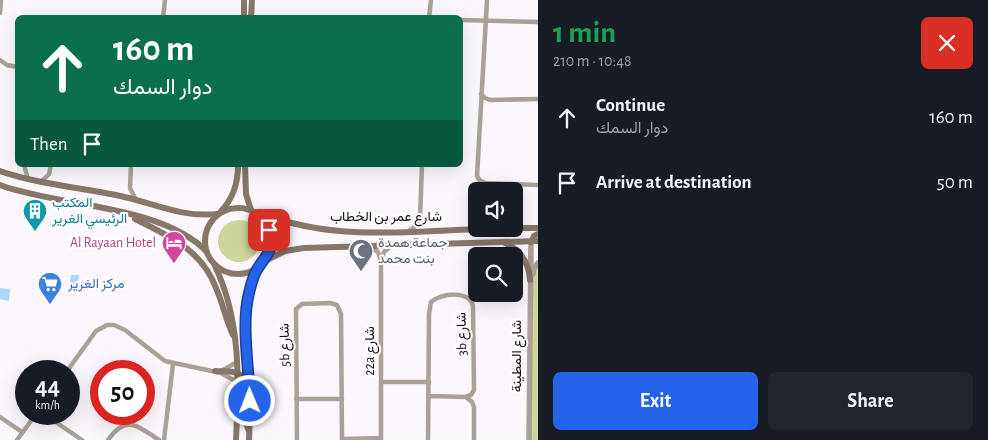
<!DOCTYPE html>
<html lang="en">
<head>
<meta charset="utf-8">
<style>
	body { margin:0; font-family:"Alegreya Sans",Vazirmatn,sans-serif; background:#20242c; color:#f1f3f6; height:100vh; display:flex; flex-direction:column; font-size:19px; white-space:nowrap }
	* { box-sizing:border-box; margin:0 }
	p { font-size:16px; color:#9ea1a6 }
	.icon { flex:none; width:28px; height:28px; fill:none; stroke:currentColor; stroke-width:2; stroke-linecap:round; stroke-linejoin:round }
	.map { position:relative; flex:1; overflow:hidden }
	.drawer { display:flex; flex-direction:column; background:#171b24; width:450px }
	.drawer>* { flex:none }
	.top-card { position:absolute; left:15px; top:15px; width:448px; height:152px; border-radius:8px; box-shadow:0 5px 20px #0002; background:#0b6e4f; color:#fff; overflow:hidden }
	.fabs { position:absolute; left:468px; top:182px; display:grid; gap:10px }
	.fabs a { display:grid; place-items:center; width:55px; height:55px; border-radius:8px; background:#171b24; box-shadow:0 5px 20px #0002; font-size:25px }
	.speed { position:absolute; left:15px; top:360px; display:flex; gap:10px; font-size:25px; font-weight:700; text-align:center }
	.speed>* { display:grid; place-content:center; width:65px; height:65px; border-radius:50%; background:#171b24; box-shadow:0 5px 20px #0002; line-height:1 }
	.speed small { font-size:12px; font-weight:400 }
	.speed .limit { border:8px solid #d22; background:#fff; color:#111 }
	.pin { position:absolute; display:grid; place-items:center; width:42px; height:42px; color:#fff; margin:-21px; border-radius:10px; box-shadow:0 2px 8px #0006 }
	.me { position:absolute; width:55px; margin:-28px; rotate:359deg; stroke-linejoin:round; filter:drop-shadow(0 0 4px #0008) }
	.turn { display:flex; align-items:center; gap:18px; height:105px; padding:0 15px; font-size:22px }
	.turn .icon { width:65px; height:65px; stroke-width:2.5 }
	.turn b { display:block; font-size:35px; line-height:42px }
	.then { display:flex; align-items:center; height:48px; padding:0 15px; background:#0003; gap:10px; font-size:19px }
	.round { display:grid; place-items:center; flex:none; width:52px; height:52px; border-radius:8px; background:#20242c }
	.head { display:flex; align-items:center; justify-content:space-between; height:85px; padding:0 15px }
	h1 { font-size:30px; font-weight:700; line-height:38px; color:#1e9e55 }
	.cta { display:flex; gap:10px; margin-top:auto; padding:10px 15px }
	.cta a { flex:1; height:58px; border-radius:8px; background:#2563eb; color:#fff; font-size:20px; font-weight:700; line-height:58px; text-align:center }
	.cta a+a { background:#20242c; color:#f1f3f6 }
	ul { padding:0; list-style:none }
	li { display:flex; align-items:center; gap:15px; height:65px; padding:0 15px }
	li div { flex:1 }
	li b { display:block; font-size:19px }
	li em { font-style:normal }
	main { display:flex; flex:1; min-height:0 }
	.map>svg:first-child { display:block }
	.green { fill:#cdd49c }
	.water { fill:#afd7fe }
	.lines { fill:none; stroke-linecap:round; stroke-linejoin:round }
	.minor { stroke:#aca197; stroke-width:4.5 }
	.tertiary { stroke:#aca197; stroke-width:5.5 }
	.secondary { stroke:#867769; stroke-width:6 }
	.route-casing { stroke:#184099; stroke-width:12 }
	.route { stroke:#2563eb; stroke-width:9 }
	.labels { text-anchor:middle; dominant-baseline:central; stroke-width:4; stroke-linejoin:round; paint-order:stroke }
	.culture-label { font-size:14px; fill:#0d838f; stroke:#fff; text-anchor:start }
	.street-label { font-size:14px; fill:#140e17; stroke:#fff }
	.hotel-label { font-size:14px; fill:#b23c85; stroke:#fff; text-anchor:end }
	.worship-label { font-size:14px; fill:#5b616d; stroke:#fff; text-anchor:start }
	.shop-label { font-size:14px; fill:#366cbe; stroke:#fff; text-anchor:start }
</style>
</head>
<body>
<main>
<div class="map">
<svg width="538" height="440" viewBox="0 0 538 440">
	<rect width="100%" height="100%" fill="#fbf7fd"/>
	<g class="green">
		<circle cx="239" cy="241" r="21"/>
		<rect x="530" y="264" width="8" height="176"/>
	</g>
	<g class="water">
		<polygon points="71,275 79,275 77,290 69,289"/>
		<polygon points="0,288 10,289 9,301 0,299"/>
	</g>
	<g class="lines">
		<g class="minor">
			<polyline points="487,0 477,176 480,181 486,183 538,185"/>
			<polyline points="0,13 1,0"/>
			<polyline points="163,18 165,0"/>
			<polyline points="429,18 431,0"/>
			<polyline points="460,20 538,22"/>
			<polyline points="0,60 7,65 18,67"/>
			<polyline points="481,94 485,98 490,100 538,99"/>
			<polyline points="24,165 28,179"/>
			<polyline points="131,165 130,188 136,200"/>
			<polyline points="41,182 49,174 51,165"/>
			<polyline points="409,231 418,224 420,218 422,165"/>
			<polyline points="370,247 378,252 381,261 381,440"/>
			<polyline points="381,260 384,252 391,246"/>
			<polyline points="223,370 237,362"/>
			<polyline points="67,371 96,331 107,325 114,325 125,330 165,361 221,373 237,382"/>
			<polyline points="381,382 429,382"/>
			<polyline points="466,397 472,402 474,407 474,440"/>
			<polyline points="296,399 342,399"/>
			<polyline points="44,414 82,440"/>
			<polyline points="0,417 22,432"/>
			<polyline points="342,439 381,438"/>
			<polyline points="17,440 36,414"/>
			<path d="M108 440C126 414 137 426 159 440"/>
			<polyline points="164,440 173,364"/>
			<polyline points="297,440 296,309 302,304 330,303 337,305 341,314 342,440"/>
			<path d="M428 440 429 314 431 302C441 293 469 290 473 306L474 390 471 395 465 397 429 396"/>
		</g>
		<g class="tertiary">
			<polyline points="533,274 534,268 538,263"/>
			<polyline points="529,440 531,242"/>
		</g>
		<g class="secondary">
			<polyline points="244,18 244,0"/>
			<polyline points="251,18 252,0"/>
			<polyline points="245,165 246,194 251,210"/>
			<path d="M0 171C38 184 77 187 116 195 151 202 181 218 217 214"/>
			<path d="M0 185C60 207 163 205 207 252"/>
			<circle cx="238" cy="241" r="33"/>
			<path d="M221 211C234 198 238 183 238 165"/>
			<path d="M258 214C285 222 312 229 340 231 388 235 438 230 486 229"/>
			<path d="M135 219C169 236 202 250 216 288 223 304 226 320 233 335"/>
			<polyline points="514,228 538,228"/>
			<polyline points="531,242 534,236 538,234"/>
			<path d="M505 243C520 250 529 263 530 280"/>
			<polyline points="265,261 285,251 304,248 538,241"/>
			<path d="M215 266C241 320 239 381 236 440"/>
			<path d="M215 371C222 372 233 370 239 374 250 381 241 417 249 431"/>
			<path d="M249 440C250 419 250 399 249 378 248 340 242 304 257 268"/>
		</g>
	</g>
	<g class="lines">
		<defs>
			<path id="route" d="M250 401C249 368 241 324 249 293 251 285 253 275 258 268 268 252 275 251 269 230"/>
		</defs>
		<use href="#route" class="route-casing"/>
		<use href="#route" class="route"/>
	</g>
	<defs>
		<symbol id="building-pin" viewBox="-11 -11 22 30"><path d="M0 17L-7.5 6A9.5 9.5 0 1 1 7.5 6Z" fill="#0f9aa8" stroke="#fff"/><path d="M-4-6H4V6H1V3H-1V6H-4ZM-2.5-4.3h1.7v1.8h-1.7ZM.8-4.3h1.7v1.8H.8ZM-2.5-1h1.7V.8h-1.7ZM.8-1h1.7V.8H.8Z" fill="#fff"/></symbol>
		<symbol id="hotel-pin" viewBox="-11 -11 22 30"><path d="M0 17L-7.5 6A9.5 9.5 0 1 1 7.5 6Z" fill="#d1479c" stroke="#fff"/><path d="M-6-4.5h1.5V1H6V5H4.5V3h-9V5H-6ZM-4 0a1.8 1.8 0 1 1 3.6 0ZM.5 0V-2.5h3Q6-2.5 6 0Z" fill="#fff"/></symbol>
		<symbol id="mosque-pin" viewBox="-11 -11 22 30"><path d="M0 17L-7.5 6A9.5 9.5 0 1 1 7.5 6Z" fill="#6b7280" stroke="#fff"/><path d="M3.5-4.9A6 6 0 1 0 3.5 4.9A5 5 0 1 1 3.5-4.9Z" fill="#fff"/></symbol>
		<symbol id="supermarket-pin" viewBox="-11 -11 22 30"><path d="M0 17L-7.5 6A9.5 9.5 0 1 1 7.5 6Z" fill="#3f7fe0" stroke="#fff"/><path d="M-6-5.5h2.5l.6 2H6L4.5 2H-2.5L-4.4-4H-6ZM-1.5 3.2a1.3 1.3 0 1 0 .1 0ZM3 3.2a1.3 1.3 0 1 0 .1 0Z" fill="#fff"/></symbol>
	</defs>
	<g fill-rule="evenodd">
		<use href="#building-pin" x="21" y="197" width="28" height="38"/>
		<use href="#hotel-pin" x="160" y="229" width="28" height="38"/>
		<use href="#mosque-pin" x="347" y="237" width="28" height="38"/>
		<use href="#supermarket-pin" x="36" y="270" width="28" height="38"/>
	</g>
	<g class="labels">
		<g class="culture-label">
			<text x="52" y="203">المكتب<tspan x="52" dy="16">الرئيسي الغرير</tspan></text>
		</g>
		<g class="street-label">
			<text x="386" y="217">شارع عمر بن الخطاب</text>
			<text transform="translate(462 334) rotate(-91)">3b شارع</text>
			<text transform="translate(285 345) rotate(-91)">5b شارع</text>
			<text transform="translate(370 351) rotate(-90)">22a شارع</text>
			<text transform="translate(517 356) rotate(-90)">شارع المطينة</text>
		</g>
		<g class="hotel-label">
			<text x="156" y="243">Al Rayaan Hotel</text>
		</g>
		<g class="worship-label">
			<text x="378" y="243">جماعة همدة<tspan x="378" dy="16">بنت محمد</tspan></text>
		</g>
		<g class="shop-label">
			<text x="68" y="284">مركز الغرير</text>
		</g>
	</g>
</svg>
<div class="fabs">
<a><svg class="icon" aria-label="sound" viewBox="0 0 24 24"><path d="M4 9h4l5-4v14l-5-4H4zM17 9q2 3 0 6"/></svg></a>
<a><svg class="icon" aria-label="search" viewBox="0 0 24 24"><circle cx="10" cy="10" r="6"/><path d="M15 15l6 6"/></svg></a>
</div>
<div class="speed"><div>44<small>km/h</small></div><div class="limit">50</div></div>
<div class="pin" style="left:269px;top:230px;background:#d93025"><svg class="icon" aria-label="arrive" viewBox="0 0 24 24"><path d="M6 21V4h12l-3 4 3 4H6"/></svg></div>
<svg class="me" style="left:250px;top:401px" viewBox="-20 -20 40 40"><circle r="17" fill="#2563eb" stroke="#fff" stroke-width="3"/><path d="M0-11L8 9 0 5-8 9z" fill="#fff"/></svg>
<div class="top-card">
<div class="turn"><svg class="icon" aria-label="ahead" viewBox="0 0 24 24"><path d="M12 20V5M6 11l6-6 6 6"/></svg><div><b>160 m</b>دوار السمك</div></div>
<div class="then">Then<svg class="icon" aria-label="arrive" viewBox="0 0 24 24"><path d="M6 21V4h12l-3 4 3 4H6"/></svg></div>
</div>
</div>
<section class="drawer">
<div class="head"><div><h1>1 min</h1><p>210 m · 10:48</p></div><a class="round" style="background:#d93025;color:#fff"><svg class="icon" aria-label="close" viewBox="0 0 24 24"><path d="M6 6l12 12M18 6L6 18"/></svg></a></div>
<ul>
<li><svg class="icon" aria-label="ahead" viewBox="0 0 24 24"><path d="M12 20V5M6 11l6-6 6 6"/></svg><div><b>Continue</b><p>دوار السمك</p></div><em>160 m</em></li>
<li><svg class="icon" aria-label="arrive" viewBox="0 0 24 24"><path d="M6 21V4h12l-3 4 3 4H6"/></svg><div><b>Arrive at destination</b></div><em>50 m</em></li>
</ul>
<div class="cta"><a>Exit</a><a>Share</a></div>
</section>
</main>
</body>
</html>
